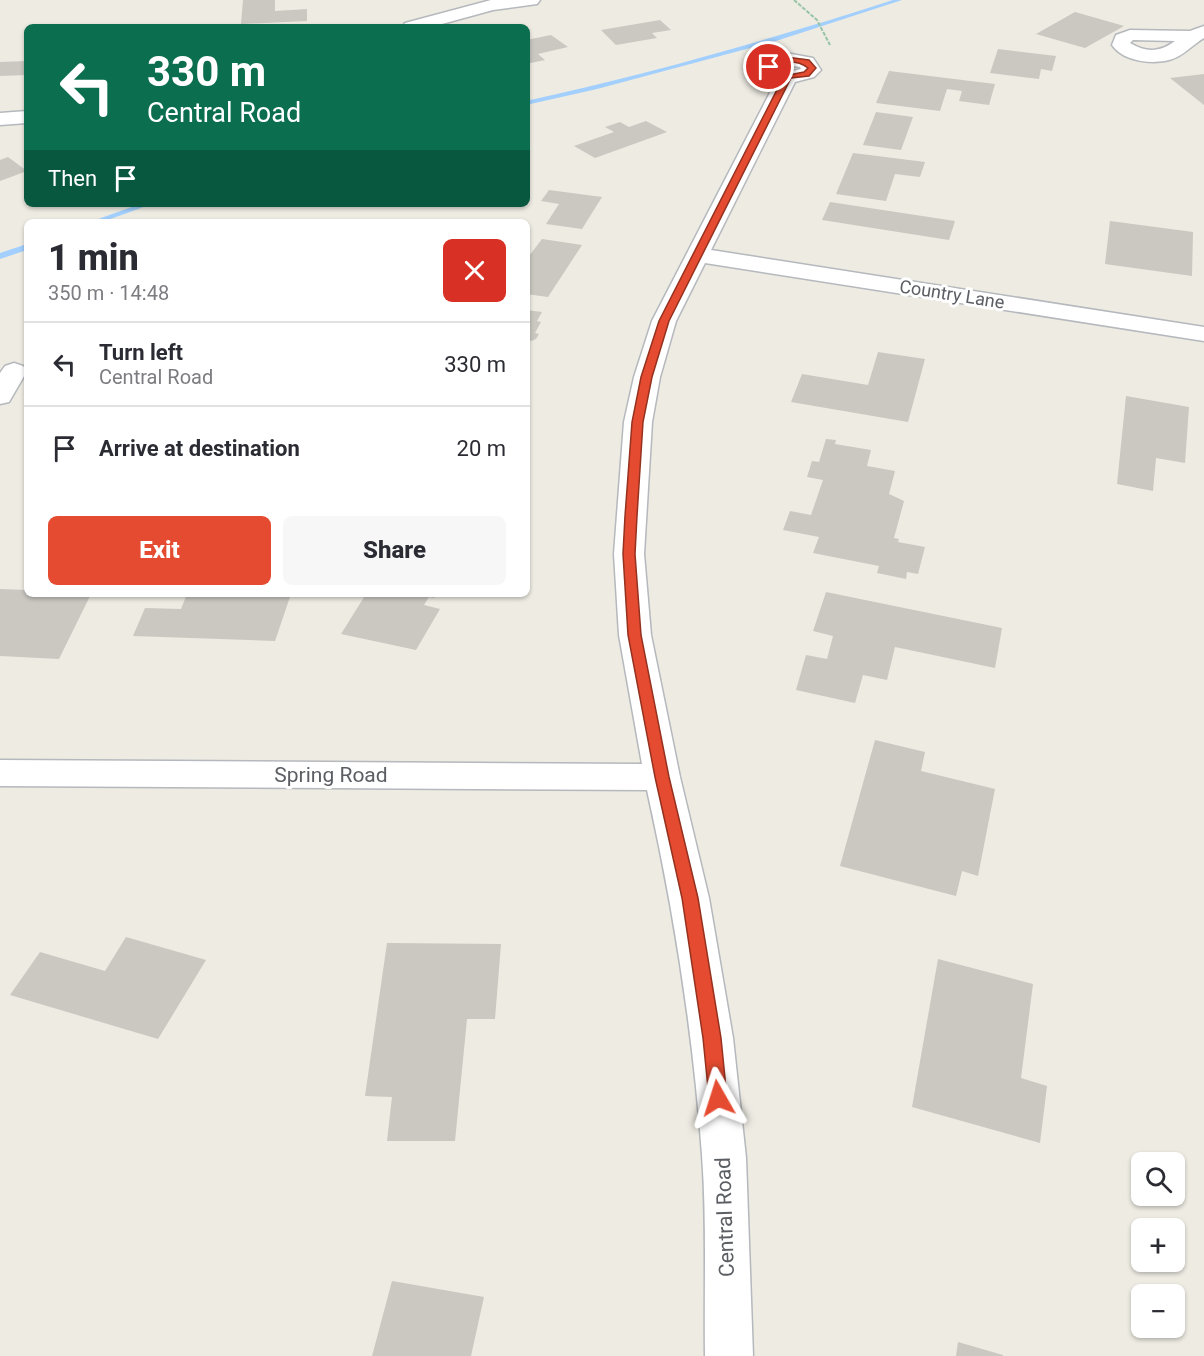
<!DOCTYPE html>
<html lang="en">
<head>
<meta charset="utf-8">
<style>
	body { margin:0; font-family:Roboto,sans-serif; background:#f7f7f7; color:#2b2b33; height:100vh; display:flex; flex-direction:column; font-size:22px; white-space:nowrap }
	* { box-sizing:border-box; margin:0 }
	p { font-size:20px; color:#7c7c81 }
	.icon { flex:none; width:33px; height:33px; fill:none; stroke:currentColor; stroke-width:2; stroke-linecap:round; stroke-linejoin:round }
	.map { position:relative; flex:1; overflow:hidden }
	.sheet { position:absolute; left:24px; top:219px; width:506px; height:378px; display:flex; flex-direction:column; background:#fff; border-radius:9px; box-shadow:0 2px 4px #0004 }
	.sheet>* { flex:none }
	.top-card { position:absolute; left:24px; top:24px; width:506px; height:183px; border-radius:9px; box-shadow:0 2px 4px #0004; background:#0b6e4f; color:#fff; overflow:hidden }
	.fabs { position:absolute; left:1131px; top:1152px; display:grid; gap:12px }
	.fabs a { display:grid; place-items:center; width:54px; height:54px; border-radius:9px; background:#fff; box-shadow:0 2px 4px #0004; font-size:30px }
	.pin { position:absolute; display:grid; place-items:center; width:51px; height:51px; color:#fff; margin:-26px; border:3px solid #fff; border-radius:50%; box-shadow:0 2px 6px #0007 }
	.me { position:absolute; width:66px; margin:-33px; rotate:354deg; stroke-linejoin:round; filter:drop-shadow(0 0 4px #0008) }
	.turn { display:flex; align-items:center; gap:21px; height:126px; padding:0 24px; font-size:27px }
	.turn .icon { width:78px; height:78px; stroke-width:2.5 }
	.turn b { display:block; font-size:42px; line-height:51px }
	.then { display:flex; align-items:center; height:57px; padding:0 24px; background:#0003; gap:12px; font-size:22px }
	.round { display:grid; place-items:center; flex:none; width:63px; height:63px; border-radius:9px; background:#f7f7f7 }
	.summary { display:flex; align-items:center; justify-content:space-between; height:102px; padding:0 24px }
	h1 { font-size:36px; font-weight:800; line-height:45px }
	.cta { display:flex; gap:12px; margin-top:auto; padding:12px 24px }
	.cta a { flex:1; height:69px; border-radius:9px; background:#e54b30; color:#fff; font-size:24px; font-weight:800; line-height:69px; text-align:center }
	.cta a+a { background:#f7f7f7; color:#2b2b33 }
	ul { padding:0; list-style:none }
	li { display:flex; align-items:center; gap:18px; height:84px; padding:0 24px; border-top:2px solid #e1e1e2 }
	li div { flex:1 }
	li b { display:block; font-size:22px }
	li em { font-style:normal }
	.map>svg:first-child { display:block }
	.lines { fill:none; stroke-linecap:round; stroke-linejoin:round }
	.stream { fill:#a2cffd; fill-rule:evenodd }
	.building { fill:#cac8c1 }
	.minor-casing { stroke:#b5b8bc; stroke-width:3 }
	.path { stroke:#98c5a8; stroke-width:2; stroke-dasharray:4 1.5; stroke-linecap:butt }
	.minor { fill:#fff; fill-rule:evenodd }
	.route { fill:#e54b30; stroke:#95311f; stroke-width:1.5 }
	.labels { text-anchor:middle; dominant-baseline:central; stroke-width:6; stroke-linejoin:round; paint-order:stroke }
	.far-street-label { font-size:18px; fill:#5b5e63; stroke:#fff }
	.street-label { font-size:21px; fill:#5b5e63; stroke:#fff }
</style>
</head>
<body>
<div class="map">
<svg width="1204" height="1356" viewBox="0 0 1204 1356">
	<rect width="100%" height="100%" fill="#edebe2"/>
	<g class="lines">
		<g class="stream">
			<path d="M893 0H902L776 41 597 89 526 105V101C650 74 772 39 893 0Z"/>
			<polygon points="140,204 152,204 102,222 90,222"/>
			<polygon points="27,244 27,250 0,259 0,253"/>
		</g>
	</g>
	<g class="building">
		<polygon points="243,0 275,0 275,11 307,9 307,21 241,24"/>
		<polygon points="1075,12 1124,26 1085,48 1036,34"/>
		<polygon points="660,20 671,30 652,33 657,38 616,45 601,30"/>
		<polygon points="551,35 568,47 538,54 545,60 526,64 526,40"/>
		<polygon points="998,49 1056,56 1052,71 1041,69 1039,79 990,73"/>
		<polygon points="27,61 27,75 0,76 0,62"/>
		<polygon points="889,71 995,84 989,105 959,101 962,91 947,89 940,111 876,103"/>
		<polygon points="1204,74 1204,105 1170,78"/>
		<polygon points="876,112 913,117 901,150 863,145"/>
		<polygon points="646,121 667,132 595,158 574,146 614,132 605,127 620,122 629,127"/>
		<polygon points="853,153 925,162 920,177 895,174 886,201 836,194"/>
		<polygon points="8,157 27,171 0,181 0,160"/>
		<polygon points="549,190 602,197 582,229 546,224 559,204 541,201"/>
		<polygon points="830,202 955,221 949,240 822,220"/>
		<polygon points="1110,221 1193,232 1192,276 1105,264"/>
		<polygon points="542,239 582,245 548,297 526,294 526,260"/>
		<polygon points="526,310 542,312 537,321 541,322 535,333 539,334 536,339 531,341 526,340"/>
		<polygon points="878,352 925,359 908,422 791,402 802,374 868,385"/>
		<polygon points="1126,396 1189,407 1185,463 1156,458 1153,491 1117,484"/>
		<polygon points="826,439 836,440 835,444 871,450 867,466 895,471 889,494 904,501 894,538 899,539 898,542 925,547 918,574 907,572 906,579 877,573 879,566 813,553 819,537 783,530 790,511 811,515 823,480 807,477 812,461 819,462"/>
		<polygon points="0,589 27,590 27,594 91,594 59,659 0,656"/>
		<polygon points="826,592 1002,628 995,668 895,647 887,680 863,675 855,703 796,690 806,655 827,659 833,636 813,631"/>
		<polygon points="187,594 291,594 275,641 133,636 145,608 181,609"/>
		<polygon points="366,594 436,594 434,598 429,597 424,605 440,609 416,650 341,634"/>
		<polygon points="875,740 925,752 921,771 995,789 978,876 962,871 956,896 840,866"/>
		<polygon points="126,937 206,960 158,1039 10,995 40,952 105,971"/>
		<polygon points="387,943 501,944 495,1019 467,1019 455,1141 387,1141 392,1097 365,1096"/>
		<polygon points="938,959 1033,984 1021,1078 1047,1086 1040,1143 912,1107"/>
		<polygon points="392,1281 484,1297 471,1356 372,1356"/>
		<polygon points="958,1342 1003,1355 1003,1356 956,1356"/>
	</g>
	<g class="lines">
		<defs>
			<g id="minor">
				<polygon points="491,0 540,0 537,4 493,10 431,27 402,27 405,23"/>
				<path d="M1204 26V38C1195 43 1187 52 1177 57 1159 66 1124 63 1112 45L1116 35 1130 30 1190 31ZM1133 40 1175 41C1160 52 1147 53 1130 43Z"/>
				<path d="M786 53 813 58 821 70 814 77 795 82 711 250 1204 327V341L705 263 676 321 660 377 652 422 644 554 651 635 680 777 709 898 733 1038 746 1158 753 1356H705C704 1289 707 1222 702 1155 693 1032 674 911 647 790L0 786V760L642 764 619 635 614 554 624 422 634 377 652 321 777 79 764 74 761 64 763 60ZM787 65 800 67 801 69 792 71 780 67Z"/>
				<polygon points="27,111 27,123 0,125 0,113"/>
				<polygon points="14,363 23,366 27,371 9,402 0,404 0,373 5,366"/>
			</g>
		</defs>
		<use href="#minor" class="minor-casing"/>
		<polyline class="path" points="794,0 817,20 830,45"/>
		<use href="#minor" class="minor"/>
	</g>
	<path class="route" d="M786 57 809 60 816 68 809 76 791 78 669 321 652 377 643 422 637 516 635 554 641 635 669 777 698 898 721 1038 727 1098 724 1104 718 1106 712 1104 709 1098 703 1038 682 898 655 777 628 635 623 554 625 516 632 422 641 377 659 321 784 76 804 72 808 68C798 60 780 59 772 69L765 67 771 60Z"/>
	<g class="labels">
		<g class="far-street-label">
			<text transform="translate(952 294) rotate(9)">Country Lane</text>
		</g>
		<g class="street-label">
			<text x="331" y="775">Spring Road</text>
			<text transform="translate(725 1217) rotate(-92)">Central Road</text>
		</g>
	</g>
</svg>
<div class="fabs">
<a><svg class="icon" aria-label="search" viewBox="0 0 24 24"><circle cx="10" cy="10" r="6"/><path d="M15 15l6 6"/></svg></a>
<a>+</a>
<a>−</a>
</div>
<div class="pin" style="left:769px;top:67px;background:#d93025"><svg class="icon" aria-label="arrive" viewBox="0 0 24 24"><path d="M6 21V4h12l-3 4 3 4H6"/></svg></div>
<svg class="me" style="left:718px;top:1098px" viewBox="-20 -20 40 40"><path d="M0-17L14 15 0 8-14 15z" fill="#e54b30" stroke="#fff" stroke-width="4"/></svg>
<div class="top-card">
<div class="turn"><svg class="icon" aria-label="left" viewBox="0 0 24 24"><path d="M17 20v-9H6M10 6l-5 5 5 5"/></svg><div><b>330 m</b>Central Road</div></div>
<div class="then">Then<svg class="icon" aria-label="arrive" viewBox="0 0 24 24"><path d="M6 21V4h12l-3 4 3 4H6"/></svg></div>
</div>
<section class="sheet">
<div class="summary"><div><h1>1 min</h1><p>350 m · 14:48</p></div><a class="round" style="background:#d93025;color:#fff"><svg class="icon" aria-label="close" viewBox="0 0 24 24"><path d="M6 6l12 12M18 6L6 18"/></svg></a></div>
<ul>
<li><svg class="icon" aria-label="left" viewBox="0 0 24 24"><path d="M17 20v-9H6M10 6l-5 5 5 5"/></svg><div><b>Turn left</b><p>Central Road</p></div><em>330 m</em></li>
<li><svg class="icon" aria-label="arrive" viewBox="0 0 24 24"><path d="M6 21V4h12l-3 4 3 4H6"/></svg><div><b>Arrive at destination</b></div><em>20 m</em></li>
</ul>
<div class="cta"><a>Exit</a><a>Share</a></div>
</section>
</div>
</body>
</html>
